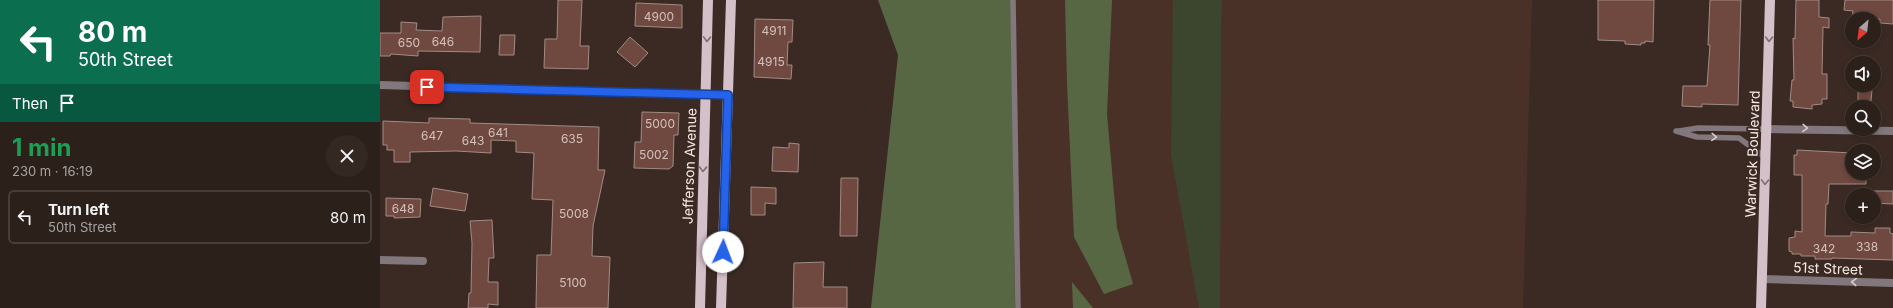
<!DOCTYPE html>
<html lang="en">
<head>
<meta charset="utf-8">
<style>
	body { margin:0; font-family:Inter,sans-serif; background:#342823; color:#f1f3f6; height:100vh; display:flex; flex-direction:column; font-size:15px; white-space:nowrap }
	* { box-sizing:border-box; margin:0 }
	p { font-size:13px; color:#a6a3a2 }
	.icon { flex:none; width:22px; height:22px; fill:none; stroke:currentColor; stroke-width:2; stroke-linecap:round; stroke-linejoin:round }
	.map { position:relative; flex:1; overflow:hidden }
	.sheet { display:flex; flex-direction:column; background:#2c201a; width:380px }
	.sheet>* { flex:none }
	.top-card { background:#0b6e4f; color:#fff; overflow:hidden }
	.needle { width:26px; rotate:208deg }
	.fabs { position:absolute; left:1465px; top:12px; display:grid; gap:8px }
	.fabs a { display:grid; place-items:center; width:36px; height:36px; border-radius:50%; background:#2c201a; box-shadow:0 2px 6px #0003,0 0 0 1px #483e39; font-size:20px }
	.pin { position:absolute; display:grid; place-items:center; width:34px; height:34px; color:#fff; margin:-17px; border-radius:8px; box-shadow:0 2px 6px #0006 }
	.me { position:absolute; width:44px; margin:-22px; rotate:2deg; stroke-linejoin:round; filter:drop-shadow(0 0 3px #0008) }
	.turn { display:flex; align-items:center; gap:14px; height:84px; padding:0 12px; font-size:18px }
	.turn .icon { width:52px; height:52px; stroke-width:2.5 }
	.turn b { display:block; font-size:28px; line-height:34px }
	.then { display:flex; align-items:center; height:38px; padding:0 12px; background:#0003; gap:8px; font-size:15px }
	.round { display:grid; place-items:center; flex:none; width:42px; height:42px; border-radius:21px; background:#342823 }
	.head { display:flex; align-items:center; justify-content:space-between; height:68px; padding:0 12px }
	h1 { font-size:24px; font-weight:700; line-height:30px; color:#1e9e55 }
	ul { padding:0; list-style:none }
	li { display:flex; align-items:center; gap:12px; height:54px; margin:0 8px 6px; padding:0 4px; border:2px solid #483e39; border-radius:6px }
	li div { flex:1 }
	li b { display:block; font-size:15px }
	li em { font-style:normal }
	main { display:flex; flex:1; min-height:0 }
	.map>svg:first-child { display:block }
	.built { fill:#4a3128 }
	.green { fill:#3c462e }
	.forest { fill:#586743 }
	.building { fill:#6f483f; stroke:#a28b85 }
	.lines { fill:none; stroke-linecap:round; stroke-linejoin:round }
	.service { stroke:#81777c; stroke-width:5.5 }
	.minor { stroke:#81777c; stroke-width:8 }
	.tertiary { stroke:#81777c; stroke-width:8 }
	.primary { stroke:#d3c0c9; stroke-width:10 }
	.oneway { stroke:#7f6e6e }
	.oneway2 { stroke:#d8ccca }
	.route-casing { stroke:#184099; stroke-width:10 }
	.route { stroke:#2563eb; stroke-width:7 }
	.labels { text-anchor:middle; dominant-baseline:central; stroke-width:4; stroke-linejoin:round; paint-order:stroke }
	.number-label { font-size:12px; fill:#d4c0bb }
	.street-label { font-size:14px; fill:#f5e8e4; stroke:#3b2a23 }
</style>
</head>
<body>
<main>
<section class="sheet">
<div class="top-card">
<div class="turn"><svg class="icon" aria-label="left" viewBox="0 0 24 24"><path d="M17 20v-9H6M10 6l-5 5 5 5"/></svg><div><b>80 m</b>50th Street</div></div>
<div class="then">Then<svg class="icon" aria-label="arrive" viewBox="0 0 24 24"><path d="M6 21V4h12l-3 4 3 4H6"/></svg></div>
</div>
<div class="head"><div><h1>1 min</h1><p>230 m · 16:19</p></div><a class="round"><svg class="icon" aria-label="close" viewBox="0 0 24 24"><path d="M6 6l12 12M18 6L6 18"/></svg></a></div>
<ul>
<li><svg class="icon" aria-label="left" viewBox="0 0 24 24"><path d="M17 20v-9H6M10 6l-5 5 5 5"/></svg><div><b>Turn left</b><p>50th Street</p></div><em>80 m</em></li>
</ul>
</section>
<div class="map">
<svg width="1513" height="308" viewBox="0 0 1513 308">
	<rect width="100%" height="100%" fill="#3b2a23"/>
	<polygon class="built" points="603,0 1152,0 1143,308 594,308"/>
	<polygon class="green" points="793,0 842,0 841,30 840,308 819,308 791,155"/>
	<g class="forest">
		<polygon points="498,0 632,0 635,308 491,308 518,55"/>
		<polygon points="685,0 732,0 727,114 737,228 753,284 724,294 694,237 687,83"/>
		<polygon points="692,282 713,308 693,308"/>
	</g>
	<g class="building">
		<polygon points="178,0 202,0 200,46 209,46 208,69 164,68 165,39 177,39"/>
		<polygon points="1218,0 1274,0 1273,42 1265,41 1265,43 1261,43 1261,45 1245,44 1245,41 1218,40"/>
		<polygon points="1330,0 1361,0 1358,105 1322,104 1322,107 1302,106 1303,86 1327,86 1330,45 1328,45"/>
		<polygon points="1416,0 1439,0 1439,17 1449,18 1449,28 1443,27 1442,74 1447,74 1447,99 1442,99 1442,104 1432,105 1432,109 1413,107 1413,101 1410,101 1412,80 1414,80 1413,38 1415,39"/>
		<polygon points="1465,0 1513,0 1513,24 1500,23 1500,19 1472,19 1473,11 1464,10"/>
		<polygon points="256,3 302,5 302,28 255,26"/>
		<polygon points="101,16 100,52 38,51 38,56 11,54 10,56 0,56 0,33 21,33 21,22 37,23 36,30 62,31 63,17"/>
		<polygon points="375,19 413,20 412,42 408,42 407,65 412,65 411,79 374,77"/>
		<polygon points="120,35 135,35 134,55 119,55"/>
		<polygon points="250,37 268,53 255,67 237,52"/>
		<polygon points="1478,89 1492,90 1491,101 1478,100"/>
		<polygon points="262,112 299,113 298,135 294,135 293,166 289,169 254,168 255,142 261,142"/>
		<polygon points="49,118 90,119 90,123 219,127 218,170 225,170 213,226 212,256 230,257 228,308 156,308 157,255 171,255 173,200 152,199 154,153 136,152 136,141 111,140 111,153 76,151 30,152 30,162 14,162 14,150 7,150 7,145 3,145 3,121 49,123"/>
		<polygon points="409,143 419,144 418,172 392,171 393,147 409,148"/>
		<polygon points="1417,150 1472,153 1472,173 1486,173 1486,184 1449,184 1448,204 1446,204 1445,236 1471,236 1471,232 1495,233 1495,228 1510,228 1510,233 1513,234 1513,260 1452,258 1452,259 1435,259 1435,256 1421,256 1421,254 1412,254 1412,252 1409,251 1409,238 1415,237 1415,231 1422,232 1422,175 1414,175 1414,155 1417,155"/>
		<polygon points="461,178 478,178 477,236 460,236"/>
		<polygon points="371,187 396,188 396,204 385,203 385,215 371,215"/>
		<polygon points="53,188 88,194 85,211 50,206"/>
		<polygon points="1494,191 1513,191 1513,204 1494,203"/>
		<polygon points="6,198 41,199 40,217 14,218 14,216 6,216"/>
		<polygon points="112,220 114,258 109,258 108,282 118,282 118,305 108,304 108,308 88,308 89,293 91,293 92,243 90,221"/>
		<polygon points="444,262 443,287 467,287 467,308 413,308 414,263"/>
	</g>
	<g class="lines">
		<g class="service">
			<polyline points="633,0 638,308"/>
			<polyline points="1296,131 1317,137 1359,138 1386,158"/>
			<polyline points="1299,131 1318,128 1386,129"/>
		</g>
		<g class="minor">
			<polyline points="0,85 348,95"/>
			<polyline points="0,260 43,261"/>
			<polyline points="1382,279 1513,283"/>
		</g>
		<polyline class="tertiary" points="1386,129 1513,131"/>
		<g class="primary">
			<polyline points="320,308 328,0"/>
			<polyline points="341,308 351,0"/>
			<polyline points="1381,308 1390,0"/>
		</g>
	</g>
	<defs><path id="oneway-chevron" d="M-2-3.5L2.5 0L-2 3.5" fill="none" stroke-width="1.6" stroke-linecap="round" stroke-linejoin="round"/></defs>
	<g class="oneway">
		<use href="#oneway-chevron" transform="translate(327 39) rotate(92)"/>
		<use href="#oneway-chevron" transform="translate(1389 39) rotate(92)"/>
		<use href="#oneway-chevron" transform="translate(323 169) rotate(92)"/>
		<use href="#oneway-chevron" transform="translate(1385 182) rotate(92)"/>
	</g>
	<g class="oneway2">
		<use href="#oneway-chevron" transform="translate(1425 128) rotate(2)"/>
		<use href="#oneway-chevron" transform="translate(1334 137) rotate(2)"/>
		<use href="#oneway-chevron" transform="translate(1474 282) rotate(-178)"/>
	</g>
	<g class="lines">
		<defs>
			<polyline id="route" points="47,87 348,95 343,252"/>
		</defs>
		<use href="#route" class="route-casing"/>
		<use href="#route" class="route"/>
	</g>
	<g class="labels">
		<g class="number-label">
			<text x="279" y="16">4900</text>
			<text x="394" y="30">4911</text>
			<text x="63" y="41">646</text>
			<text x="29" y="42">650</text>
			<text x="391" y="61">4915</text>
			<text x="280" y="123">5000</text>
			<text x="118" y="132">641</text>
			<text x="52" y="135">647</text>
			<text x="192" y="138">635</text>
			<text x="93" y="140">643</text>
			<text x="274" y="154">5002</text>
			<text x="23" y="208">648</text>
			<text x="194" y="213">5008</text>
			<text x="1487" y="246">338</text>
			<text x="1444" y="248">342</text>
			<text x="193" y="282">5100</text>
		</g>
		<g class="street-label">
			<text transform="translate(1372 154) rotate(-88)">Warwick Boulevard</text>
			<text transform="translate(309 166) rotate(-88)">Jefferson Avenue</text>
			<text transform="translate(1448 268) rotate(2)">51st Street</text>
		</g>
	</g>
</svg>
<div class="fabs">
<a><svg class="needle" viewBox="-14 -14 28 28"><path d="M0-13l5 13h-10z" fill="#e53935"/><path d="M0 13l5-13h-10z" fill="#a6a3a2"/></svg></a>
<a><svg class="icon" aria-label="sound" viewBox="0 0 24 24"><path d="M4 9h4l5-4v14l-5-4H4zM17 9q2 3 0 6"/></svg></a>
<a><svg class="icon" aria-label="search" viewBox="0 0 24 24"><circle cx="10" cy="10" r="6"/><path d="M15 15l6 6"/></svg></a>
<a><svg class="icon" aria-label="layers" viewBox="0 0 24 24"><path d="M12 4l9 5-9 5-9-5zM3 14l9 5 9-5"/></svg></a>
<a>+</a>
</div>
<div class="pin" style="left:47px;top:87px;background:#d93025"><svg class="icon" aria-label="arrive" viewBox="0 0 24 24"><path d="M6 21V4h12l-3 4 3 4H6"/></svg></div>
<svg class="me" style="left:343px;top:252px" viewBox="-20 -20 40 40"><circle r="19" fill="#fff"/><path d="M0-13L10 11 0 6-10 11z" fill="#2563eb"/></svg>
</div>
</main>
</body>
</html>
